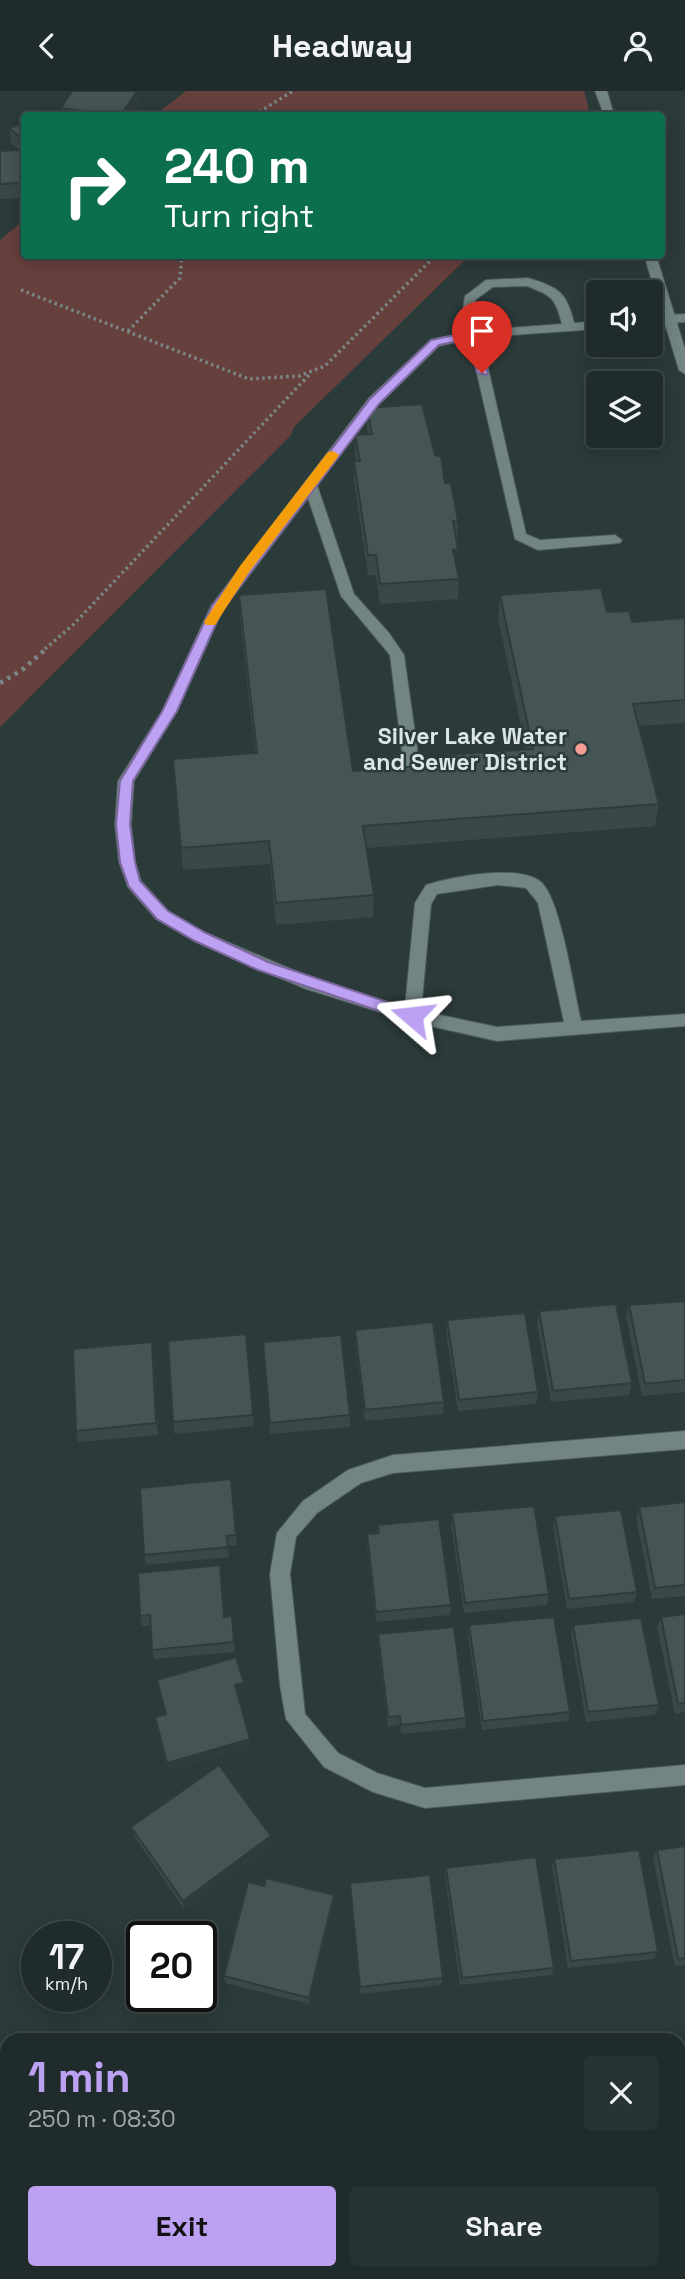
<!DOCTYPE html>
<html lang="en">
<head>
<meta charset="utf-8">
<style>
	body { margin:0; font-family:"Space Grotesk",sans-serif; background:#283434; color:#f1f3f6; height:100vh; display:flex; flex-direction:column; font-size:26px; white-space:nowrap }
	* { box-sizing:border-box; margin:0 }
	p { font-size:23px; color:#a2a7a9 }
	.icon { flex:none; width:38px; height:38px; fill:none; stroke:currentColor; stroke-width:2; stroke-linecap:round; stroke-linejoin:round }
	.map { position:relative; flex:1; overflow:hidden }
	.panel { position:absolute; left:0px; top:1942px; width:686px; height:247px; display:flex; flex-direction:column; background:#202c2c; border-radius:21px 21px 0 0; box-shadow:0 4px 18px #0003,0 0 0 2px #3d4848 }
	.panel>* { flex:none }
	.top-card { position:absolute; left:21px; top:21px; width:644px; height:147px; border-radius:7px; box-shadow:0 4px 18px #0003,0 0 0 2px #3d4848; background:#0b6e4f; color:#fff; overflow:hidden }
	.tools { position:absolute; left:586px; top:189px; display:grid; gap:14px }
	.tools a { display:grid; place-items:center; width:77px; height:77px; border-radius:7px; background:#202c2c; box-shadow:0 4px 18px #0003,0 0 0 2px #3d4848; font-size:35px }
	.speed { position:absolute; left:21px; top:1830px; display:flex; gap:14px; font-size:35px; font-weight:700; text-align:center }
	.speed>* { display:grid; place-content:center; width:91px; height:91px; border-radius:50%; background:#202c2c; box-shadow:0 4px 18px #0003,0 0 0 2px #3d4848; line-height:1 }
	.speed small { font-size:18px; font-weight:400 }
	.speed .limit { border:4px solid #111; border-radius:10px; background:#fff; color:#111 }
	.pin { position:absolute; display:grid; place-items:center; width:60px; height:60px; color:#fff; margin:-72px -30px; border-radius:50% 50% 50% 0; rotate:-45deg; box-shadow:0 0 7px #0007 }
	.pin .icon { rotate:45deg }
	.me { position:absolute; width:77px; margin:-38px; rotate:287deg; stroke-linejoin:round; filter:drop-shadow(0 0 5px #0008) }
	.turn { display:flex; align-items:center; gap:24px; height:147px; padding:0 28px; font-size:32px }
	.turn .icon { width:91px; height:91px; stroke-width:2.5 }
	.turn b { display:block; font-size:49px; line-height:60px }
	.round { display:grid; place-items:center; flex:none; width:74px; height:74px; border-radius:7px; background:#283434 }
	.head { display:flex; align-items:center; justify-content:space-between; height:119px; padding:0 28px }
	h1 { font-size:42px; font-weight:600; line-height:52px; color:#bca0f2 }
	.action { display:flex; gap:14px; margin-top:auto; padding:14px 28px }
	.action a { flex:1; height:80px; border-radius:7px; background:#bca0f2; color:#111; font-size:28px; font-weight:600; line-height:80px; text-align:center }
	.action a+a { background:#283434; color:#f1f3f6 }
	header { display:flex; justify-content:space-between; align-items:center; height:91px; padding:0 28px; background:#202c2c; font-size:32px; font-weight:600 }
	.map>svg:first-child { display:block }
	.green { fill:#66403d }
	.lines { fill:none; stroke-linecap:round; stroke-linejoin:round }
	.lane-casing { stroke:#4b5958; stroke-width:2 }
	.street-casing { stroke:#4b5958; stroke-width:2 }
	.secondary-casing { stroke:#4b5958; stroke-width:2 }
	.path-far1 { stroke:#7a8786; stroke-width:3.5; stroke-dasharray:2.5 3.5; stroke-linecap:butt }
	.path { stroke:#7a8786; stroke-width:4.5; stroke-dasharray:3.5 5; stroke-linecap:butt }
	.lane { fill:#728583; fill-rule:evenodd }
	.street { fill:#728583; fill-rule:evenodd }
	.secondary { fill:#728583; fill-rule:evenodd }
	.wall { fill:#3a4948 }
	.shaded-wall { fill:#303c3b }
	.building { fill:#445554; stroke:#303c3b; stroke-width:2 }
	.route { fill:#bca0f2; stroke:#7a689d; stroke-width:2 }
	.slow { fill:#f59e0b }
	.poi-dot { fill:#f59c94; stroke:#2b3b3a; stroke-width:2.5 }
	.labels { text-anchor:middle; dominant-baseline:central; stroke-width:5; stroke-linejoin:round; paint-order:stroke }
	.poi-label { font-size:23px; font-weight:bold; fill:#dce6e5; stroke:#2b3b3a; text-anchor:end }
</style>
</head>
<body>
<header><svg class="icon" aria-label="back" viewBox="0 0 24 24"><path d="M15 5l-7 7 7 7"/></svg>Headway<svg class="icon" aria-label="person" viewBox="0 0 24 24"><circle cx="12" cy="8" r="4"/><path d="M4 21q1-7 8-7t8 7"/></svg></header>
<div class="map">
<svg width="685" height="2188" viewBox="0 0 685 2188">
	<rect width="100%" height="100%" fill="#2b3b3a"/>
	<g class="green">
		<polygon points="186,0 584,0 588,15 588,24 155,24"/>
		<polygon points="24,129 24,164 469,165 294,336 291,344 0,636 0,149"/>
	</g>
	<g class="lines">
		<defs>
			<g id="lane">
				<path d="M528 187C558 196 567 201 574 232L598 230V238L481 246 526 443 540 449 615 444 622 449 620 452 538 459 515 448 469 248 439 255 379 313 317 394 354 503 389 542 404 564 421 685 418 689H408L405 685 390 564 341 505 308 407 222 520 177 620 134 690 131 733 135 771 141 790 168 820 206 842 317 889 405 916 415 812 426 794C451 786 521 772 542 792 561 811 574 900 581 930L685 923V935L497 950 412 931 306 898 194 850 156 828 128 796 119 771 115 733 118 690 163 619 211 515 369 307 431 249 468 241 463 219 465 205 486 189ZM527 195C552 205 555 206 562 233L480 239 475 209 493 196ZM498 794 526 797 538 812 564 931 497 936 421 920 431 813 437 803Z"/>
				<polygon points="669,224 673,225 673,231 651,234 651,226"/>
				<rect x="679" y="2093" width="6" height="24"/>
				<polygon points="586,2182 610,2182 608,2188 584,2188"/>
			</g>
			<g id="street">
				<polygon points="685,223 685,231 669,232 663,228 669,224"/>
				<polygon points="685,1340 685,1358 393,1382 361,1392 317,1422 296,1446 290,1483 305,1623 338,1662 377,1682 425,1697 685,1674 685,1694 425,1717 373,1701 324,1676 286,1628 280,1594 270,1483 277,1442 303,1410 348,1379 393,1364"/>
			</g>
			<g id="secondary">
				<polygon points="595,0 607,0 614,24 604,24"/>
				<polygon points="644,164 656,164 685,258 685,283 679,279"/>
			</g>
		</defs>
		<use href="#lane" class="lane-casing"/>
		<use href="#street" class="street-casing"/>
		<use href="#secondary" class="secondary-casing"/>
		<g class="path-far1">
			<polyline points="254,24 293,0"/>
			<polyline points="21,199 249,288 299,285 325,275 436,164"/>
			<polyline points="128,240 180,187 182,164"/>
			<polyline points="45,558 74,533 309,284"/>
		</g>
		<polyline class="path" points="0,592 22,579 47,557"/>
		<use href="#lane" class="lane"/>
		<use href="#street" class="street"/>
		<use href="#secondary" class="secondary"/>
	</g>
	<g class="wall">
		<polygon points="139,12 132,24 62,24 61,17"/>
		<polygon points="24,32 24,63 21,60 23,74 23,107 0,108 0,60 19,59 11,52 9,37"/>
		<polygon points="367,317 435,364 458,430 457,478 459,488 458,508 380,513 376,484 368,484 354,391 354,370 356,370 355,364 355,344 368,343 367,337"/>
		<polygon points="239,504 353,680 447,673 447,664 526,659 498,527 500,504 607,521 632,531 685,527 685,632 639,635 659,713 655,735 367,757 374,804 373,826 276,834 270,773 183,779 173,668 255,662 240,527"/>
		<polygon points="685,1210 685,1301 642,1305 626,1226 629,1214"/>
		<polygon points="539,1220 632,1292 629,1304 551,1311 537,1233"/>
		<polygon points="447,1229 538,1301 536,1313 458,1320 446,1241"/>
		<polygon points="355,1239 444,1311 443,1323 365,1330 355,1251"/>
		<polygon points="246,1243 254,1335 175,1343 173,1331"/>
		<polygon points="263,1251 350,1324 350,1336 270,1343"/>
		<polygon points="154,1263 158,1344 78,1351 76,1340"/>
		<polygon points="231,1388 237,1454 228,1455 229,1466 146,1474 144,1464"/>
		<polygon points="685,1411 685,1505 652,1508 636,1427 639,1416"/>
		<polygon points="452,1422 549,1503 547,1514 464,1522 451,1433"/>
		<polygon points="555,1425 637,1501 634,1511 567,1518 553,1436"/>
		<polygon points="378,1434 451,1514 450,1524 376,1531 367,1454 367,1443 377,1442"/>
		<polygon points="220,1474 224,1525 232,1525 235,1561 154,1568 152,1559 151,1535 142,1535 140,1525"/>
		<polygon points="685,1523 685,1621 675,1623 657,1536 661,1526"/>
		<polygon points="469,1534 570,1621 568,1630 482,1639 468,1544"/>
		<polygon points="573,1534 659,1614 655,1624 586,1631 571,1544"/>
		<polygon points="378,1543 466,1627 465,1637 401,1643 400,1634 388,1636 378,1553"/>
		<polygon points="131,1736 271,1745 272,1754 184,1818 134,1745"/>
		<polygon points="685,1755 685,1874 675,1875 653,1767 657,1759"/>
		<polygon points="554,1768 658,1861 654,1868 568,1877 552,1776"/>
		<polygon points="446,1777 554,1877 552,1884 460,1894 445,1785"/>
		<polygon points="350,1792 443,1887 441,1894 360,1903"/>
		<polygon points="264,1795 334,1804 334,1812 309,1913 225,1892 224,1885"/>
	</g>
	<g class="shaded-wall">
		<polygon points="137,0 138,0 139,12 132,24 121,24"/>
		<polygon points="21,59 23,74 23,107 20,92"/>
		<polygon points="458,458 457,478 452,479 453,459"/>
		<polygon points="152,1251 154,1263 158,1344 156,1332"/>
		<polygon points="244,1592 245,1601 236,1604 235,1594"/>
		<polygon points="250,1648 251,1657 169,1681 167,1672"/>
		<polygon points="271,1745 272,1754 184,1818 183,1810"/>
		<polygon points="334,1804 334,1812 309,1913 309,1907"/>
	</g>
	<g class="building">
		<polygon points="72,0 137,0 121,24 114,24 61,17"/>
		<polygon points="24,32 24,50 9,37"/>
		<polygon points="21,59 20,92 0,93 0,60"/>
		<polygon points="422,313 435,364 441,366 445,392 451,392 458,430 453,430 458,458 453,459 459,488 380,493 376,464 368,464 354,370 360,370 355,344 372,343 367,317"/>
		<polygon points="601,497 607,521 629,520 632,531 685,527 685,609 633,613 659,713 363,735 374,804 276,812 269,750 181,757 173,668 257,662 239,504 326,498 353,680 449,673 447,664 533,658 500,504"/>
		<polygon points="685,1210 685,1289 645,1293 629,1214"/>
		<polygon points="616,1213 632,1292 553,1300 539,1220"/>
		<polygon points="525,1222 538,1301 459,1309 447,1229"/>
		<polygon points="433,1231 444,1311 365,1319 355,1239"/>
		<polygon points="246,1243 253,1324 173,1331 168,1250"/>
		<polygon points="341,1244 350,1324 270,1332 263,1251"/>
		<polygon points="152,1251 156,1332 76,1340 73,1258"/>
		<polygon points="231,1388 236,1444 227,1445 228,1456 144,1464 140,1397"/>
		<polygon points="685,1411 685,1494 655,1497 639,1416"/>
		<polygon points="534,1415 549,1503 465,1512 452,1422"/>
		<polygon points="621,1419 637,1501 569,1508 555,1425"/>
		<polygon points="439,1428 451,1514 376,1521 367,1443 379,1442 378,1434"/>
		<polygon points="220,1474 224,1526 232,1525 234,1551 152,1559 150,1524 140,1525 138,1482"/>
		<polygon points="685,1523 685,1612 678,1613 661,1526"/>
		<polygon points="554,1526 570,1621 483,1630 469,1534"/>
		<polygon points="641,1527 659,1614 588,1621 573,1534"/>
		<polygon points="454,1536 466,1627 401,1634 400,1625 388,1626 378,1543"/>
		<polygon points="236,1566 244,1592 235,1594 250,1648 167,1672 155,1626 166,1623 157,1589"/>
		<polygon points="219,1674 271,1745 183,1810 131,1736"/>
		<polygon points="685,1755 685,1867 678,1868 657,1759"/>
		<polygon points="639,1759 658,1861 571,1870 554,1768"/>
		<polygon points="536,1766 554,1877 462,1887 446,1777"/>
		<polygon points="430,1784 443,1887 360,1896 350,1792"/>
		<polygon points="266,1787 334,1804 309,1907 224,1885 248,1791 264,1795"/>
	</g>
	<polygon class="route" points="474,240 480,243 488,282 487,284 477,282 469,248 439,254 379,313 222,519 177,620 133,690 130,733 135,771 140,790 168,820 206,842 268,871 417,921 420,925 417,930 412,931 258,879 195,850 157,828 129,796 120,771 116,733 120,690 163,619 212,515 370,308 431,249"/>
	<polygon class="slow" points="333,360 339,364 337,367 249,481 215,534 206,534 204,531 240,475 328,361"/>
	<circle class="poi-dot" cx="581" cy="658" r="7"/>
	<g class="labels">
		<g class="poi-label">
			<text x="567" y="645">Silver Lake Water<tspan x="567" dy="26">and Sewer District</tspan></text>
		</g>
	</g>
</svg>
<div class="tools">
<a><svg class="icon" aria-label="sound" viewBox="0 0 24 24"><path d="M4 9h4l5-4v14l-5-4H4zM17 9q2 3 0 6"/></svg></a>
<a><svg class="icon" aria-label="layers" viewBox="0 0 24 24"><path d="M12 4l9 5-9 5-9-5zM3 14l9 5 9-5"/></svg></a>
</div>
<div class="speed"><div>17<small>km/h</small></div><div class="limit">20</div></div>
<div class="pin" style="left:482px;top:282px;background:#d93025"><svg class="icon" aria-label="arrive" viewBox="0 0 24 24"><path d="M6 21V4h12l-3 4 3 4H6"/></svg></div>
<svg class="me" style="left:412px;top:925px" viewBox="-20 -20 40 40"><path d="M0-17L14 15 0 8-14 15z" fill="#bca0f2" stroke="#fff" stroke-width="4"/></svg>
<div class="top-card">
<div class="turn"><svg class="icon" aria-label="right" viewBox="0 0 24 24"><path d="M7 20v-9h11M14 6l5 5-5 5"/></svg><div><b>240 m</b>Turn right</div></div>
</div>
<section class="panel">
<div class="head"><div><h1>1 min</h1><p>250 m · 08:30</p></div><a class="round"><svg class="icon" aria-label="close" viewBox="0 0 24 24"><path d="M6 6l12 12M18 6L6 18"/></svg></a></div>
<div class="action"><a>Exit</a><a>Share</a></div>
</section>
</div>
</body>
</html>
